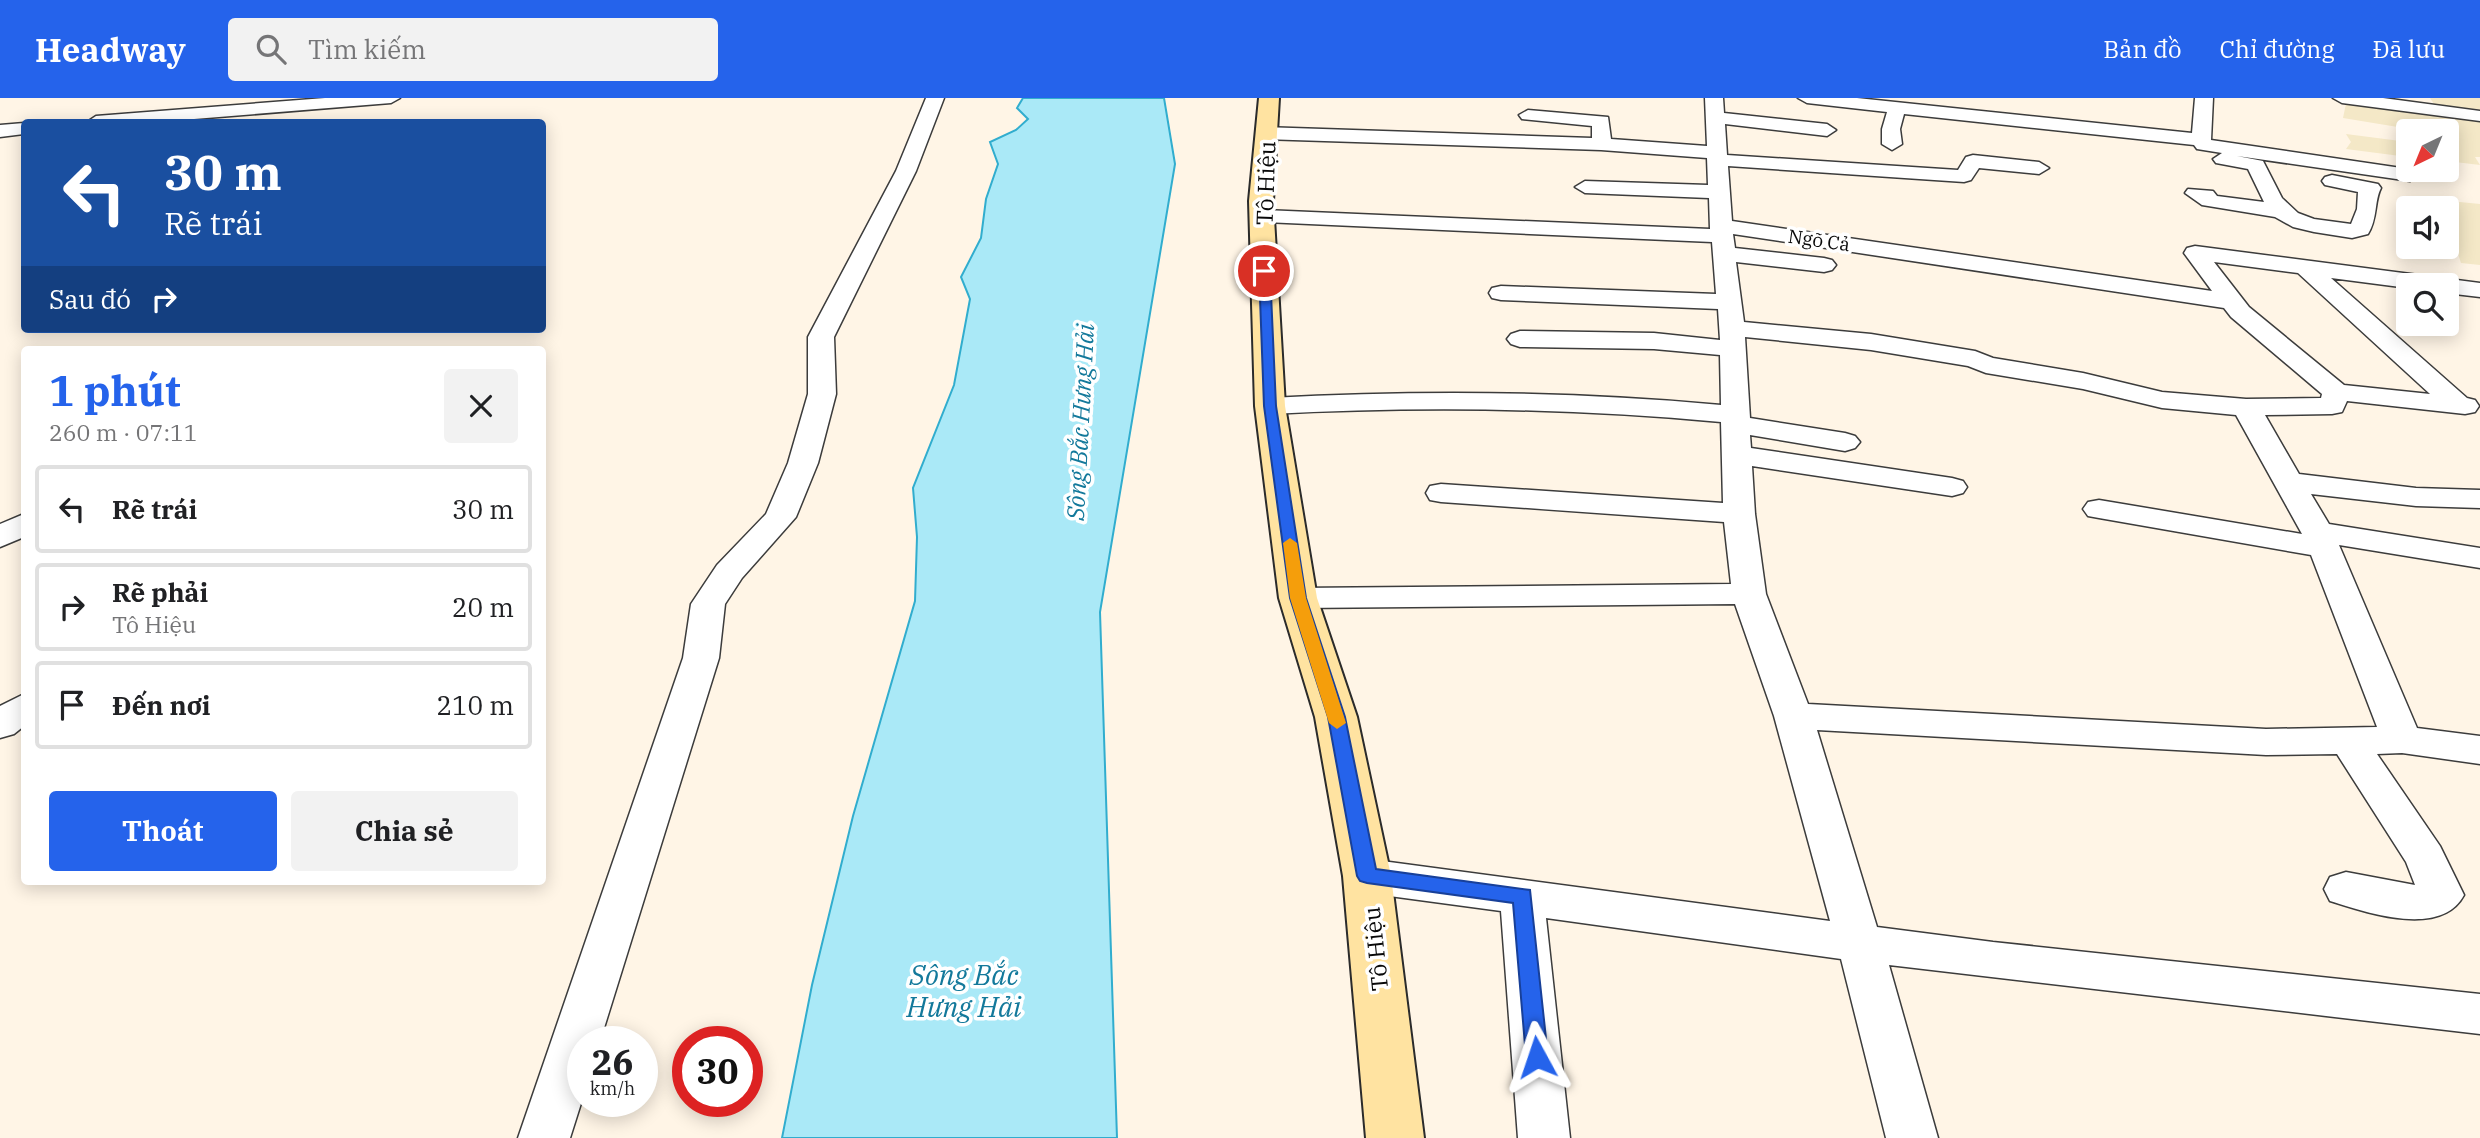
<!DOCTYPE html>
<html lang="vi">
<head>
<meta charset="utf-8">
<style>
	body { margin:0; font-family:"IBM Plex Serif",serif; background:#f2f2f2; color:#202124; height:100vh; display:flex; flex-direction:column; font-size:26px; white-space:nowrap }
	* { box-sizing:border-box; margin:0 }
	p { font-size:23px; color:#757577 }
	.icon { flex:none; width:38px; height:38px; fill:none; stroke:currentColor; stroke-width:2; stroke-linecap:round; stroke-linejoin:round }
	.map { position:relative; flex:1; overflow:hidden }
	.details { position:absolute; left:21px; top:248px; width:525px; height:539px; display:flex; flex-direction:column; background:#fff; border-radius:7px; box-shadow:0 4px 18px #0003 }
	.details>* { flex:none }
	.top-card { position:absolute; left:21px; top:21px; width:525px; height:214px; border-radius:7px; box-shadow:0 4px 18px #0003; background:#1a4fa0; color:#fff; overflow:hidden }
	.needle { width:46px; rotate:223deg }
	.tools { position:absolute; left:2396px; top:21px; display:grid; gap:14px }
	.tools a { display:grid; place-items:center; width:63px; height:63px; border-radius:7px; background:#fff; box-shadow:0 4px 18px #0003; font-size:35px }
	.speed { position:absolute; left:567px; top:928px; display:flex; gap:14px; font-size:35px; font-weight:700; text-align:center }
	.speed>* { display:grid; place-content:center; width:91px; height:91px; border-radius:50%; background:#fff; box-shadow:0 4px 18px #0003; line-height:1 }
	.speed small { font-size:18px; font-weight:400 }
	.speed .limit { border:10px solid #d22; background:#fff; color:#111 }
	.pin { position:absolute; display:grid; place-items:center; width:60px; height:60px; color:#fff; margin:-30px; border:4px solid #fff; border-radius:50%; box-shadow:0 2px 7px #0007 }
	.me { position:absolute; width:77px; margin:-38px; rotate:355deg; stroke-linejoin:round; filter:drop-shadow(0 0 5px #0008) }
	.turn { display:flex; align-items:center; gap:24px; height:147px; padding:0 28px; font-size:32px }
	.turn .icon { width:91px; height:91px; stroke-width:2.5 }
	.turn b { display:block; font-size:49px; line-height:60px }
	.then { display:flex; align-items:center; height:66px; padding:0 28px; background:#0003; gap:14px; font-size:26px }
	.round { display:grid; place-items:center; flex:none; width:74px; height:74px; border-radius:7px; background:#f2f2f2 }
	.headline { display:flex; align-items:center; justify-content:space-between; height:119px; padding:0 28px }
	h1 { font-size:42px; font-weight:800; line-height:52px; color:#2563eb }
	.button { display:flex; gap:14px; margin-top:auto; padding:14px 28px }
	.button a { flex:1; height:80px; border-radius:7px; background:#2563eb; color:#fff; font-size:28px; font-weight:800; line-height:80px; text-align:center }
	.button a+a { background:#f2f2f2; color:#202124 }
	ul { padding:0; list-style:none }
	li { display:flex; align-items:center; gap:21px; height:88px; margin:0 14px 10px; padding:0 14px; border:4px solid #e0e0e0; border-radius:7px }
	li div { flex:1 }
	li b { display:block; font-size:26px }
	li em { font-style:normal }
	header { display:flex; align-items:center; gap:42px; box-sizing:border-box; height:98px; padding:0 35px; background:#2563eb; color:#fff }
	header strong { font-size:33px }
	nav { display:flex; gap:38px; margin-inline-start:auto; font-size:24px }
	.search { width:490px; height:63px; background:#f2f2f2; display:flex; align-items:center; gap:18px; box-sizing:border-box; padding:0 24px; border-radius:7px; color:#757577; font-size:26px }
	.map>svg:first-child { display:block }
	.farmland { fill:#f4e8c7 }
	.water { fill:#aae9f7; stroke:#31adce; stroke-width:2 }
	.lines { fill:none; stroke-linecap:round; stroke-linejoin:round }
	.street-casing { stroke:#3c3c3c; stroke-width:3 }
	.secondary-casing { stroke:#2b2b2b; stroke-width:4 }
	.street { fill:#fff; fill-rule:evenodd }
	.secondary { fill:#ffe3a1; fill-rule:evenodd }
	.route { fill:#2563eb; stroke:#184099; stroke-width:2 }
	.slow { fill:#f59e0b }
	.labels { text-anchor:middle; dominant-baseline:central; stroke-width:7; stroke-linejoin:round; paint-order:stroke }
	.far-street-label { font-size:19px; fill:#090909; stroke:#fff }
	.street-label { font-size:23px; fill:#090909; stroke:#fff }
	.water-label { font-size:24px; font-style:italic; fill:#13799b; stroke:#fff }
	.near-water-label { font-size:28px; font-style:italic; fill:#13799b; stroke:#fff }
</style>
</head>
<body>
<header>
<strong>Headway</strong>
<div class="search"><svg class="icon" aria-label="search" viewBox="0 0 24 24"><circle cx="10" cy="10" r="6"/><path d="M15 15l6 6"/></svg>Tìm kiếm</div>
<nav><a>Bản đồ</a><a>Chỉ đường</a><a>Đã lưu</a></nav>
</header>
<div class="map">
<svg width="2480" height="1040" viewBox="0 0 2480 1040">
	<rect width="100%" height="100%" fill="#fff5e6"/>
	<g class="farmland">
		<polygon points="2430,0 2480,0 2480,13 2434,6"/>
		<polygon points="2347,1 2480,18 2480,59 2475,59 2480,67 2447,63 2446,33 2422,33 2343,20"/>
		<polygon points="2346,36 2408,44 2408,59 2346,51 2351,44"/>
		<polygon points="2440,102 2480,106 2480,167 2461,165 2447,122 2446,110 2443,110"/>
	</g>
	<polygon class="water" points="1023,0 1164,0 1175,66 1100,514 1117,1040 782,1040 812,887 853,718 915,503 917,439 913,390 954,287 970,201 961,179 981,140 986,101 998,66 990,44 1016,32 1028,21 1017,10"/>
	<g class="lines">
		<defs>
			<g id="street">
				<polygon points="325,0 400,0 391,5 157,24 87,24 96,18"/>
				<polygon points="926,0 944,0 916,73 834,239 836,296 818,365 796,419 742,480 725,506 719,560 600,943 583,943 583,999 570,1040 518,1040 683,560 691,506 717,467 766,416 788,365 808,296 808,239 896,73"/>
				<path d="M1705 0H1723L1724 15 1827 26 1836 32 1827 38 1725 26 1727 57 1958 72 1966 59 1973 57 2039 64 2049 70 2039 76 1979 70 1971 82 1964 84 1728 68 1732 123 2212 193 2184 155 2187 150 2195 148 2480 185V199L2446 195V187H2408V190L2331 180 2467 300 2475 302 2479 308 2475 314 2465 316 2347 303 2342 314 2332 316 2265 317 2299 376 2416 390 2480 392V410L2416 408 2311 396 2329 426 2480 450V470L2339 447 2417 630 2480 638V666L2402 655 2377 656 2440 748 2464 797C2441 840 2368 815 2330 803L2324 791 2330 779 2346 774 2415 787 2406 764 2337 656 2266 657 1817 632 1877 829 1993 844 2480 896V936L1889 867 1938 1040H1886L1841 861 1546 820 1570 1040H1518L1501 813 1367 795 1352 790 1345 778 1352 766 1367 761 1830 823 1774 618 1735 506 1298 510 1286 507 1281 500 1286 493 1298 490 1731 486 1724 424 1441 404 1430 402 1426 395 1430 388 1441 386 1723 405 1721 324C1571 310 1421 308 1270 316L1260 314 1256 308 1260 302 1270 300C1421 292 1571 293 1721 307L1720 257 1654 251 1520 249 1511 246 1507 241 1511 236 1520 233 1654 235 1720 242 1718 211 1501 202 1492 200 1489 195 1492 190 1501 188 1716 196 1712 144 1262 124 1251 118 1262 112 1710 131 1709 100 1585 95 1575 89 1585 83 1708 87 1707 60 1601 52 1266 41 1257 35 1266 29 1592 40V28L1522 21 1519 17 1528 12 1608 19 1611 41 1707 48ZM1733 136 2224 210 2231 219 2322 296 2321 300 2246 301 2162 294 2083 275 1993 260 1975 253 1871 236 1744 224 1736 164 1824 174 1832 172 1836 167 1832 162 1824 160 1735 150ZM2214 164 2298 175 2430 296 2344 287 2249 209ZM1745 239 1871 252 1968 268 1986 275 2083 291 2162 310 2236 317 2302 436 2099 402 2088 404 2083 411 2088 418 2099 420 2311 457 2377 629 2266 631 1808 606 1766 496 1755 416 1752 368 1952 398 1963 395 1967 389 1963 383 1952 380 1751 350 1750 337 1845 353 1855 350 1860 344 1855 338 1845 335 1750 320Z"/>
				<path d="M1798 0H1857L2192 35 2195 0H2213L2211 42 2408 71 2420 77 2410 83 2237 58 2263 63 2282 100 2298 115 2314 121 2351 126 2357 111 2358 94 2325 87 2322 83 2325 79 2332 77 2378 86 2381 90C2374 103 2378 120 2368 136L2352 140 2314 134 2293 129 2275 119 2202 107 2185 95 2188 91 2213 93 2217 98 2264 104 2248 71 2216 65 2213 61 2222 55 2197 51 2194 47 1904 16 1900 31 1902 46 1892 52 1882 46V31L1887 14 1807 5Z"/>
				<polygon points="2333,0 2383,0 2480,13 2480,23 2342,5"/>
				<polygon points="24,25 24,36 0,39 0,27"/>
				<polygon points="24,416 24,439 0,449 0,426"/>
				<polygon points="24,596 24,628 14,636 0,640 0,608"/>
			</g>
			<polygon id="secondary" points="1259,0 1279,0 1273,103 1285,308 1317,500 1357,619 1391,778 1424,1040 1366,1040 1343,778 1315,619 1279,500 1255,308 1249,103"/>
		</defs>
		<use href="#street" class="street-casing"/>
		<use href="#secondary" class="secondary-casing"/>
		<use href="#street" class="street"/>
		<use href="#secondary" class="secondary"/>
	</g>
	<polygon class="route" points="1264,169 1270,173 1276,308 1306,500 1345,619 1376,771 1530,792 1548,959 1545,966 1537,969 1529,966 1526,959 1513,805 1367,785 1360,783 1357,778 1328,619 1290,500 1264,308 1259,173"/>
	<polygon class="slow" points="1290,440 1297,445 1306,500 1346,625 1337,631 1329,625 1290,500 1283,445"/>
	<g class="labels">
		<g class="far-street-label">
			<text transform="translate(1819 142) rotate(8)">Ngõ Cả</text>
		</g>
		<g class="street-label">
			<text transform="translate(1265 85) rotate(-88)">Tô Hiệu</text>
			<text transform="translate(1375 851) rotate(-96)">Tô Hiệu</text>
		</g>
		<g class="water-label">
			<text transform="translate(1080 324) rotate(-87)">Sông Bắc Hưng Hải</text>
		</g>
		<g class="near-water-label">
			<text x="964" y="876">Sông Bắc<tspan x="964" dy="32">Hưng Hải</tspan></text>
		</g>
	</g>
</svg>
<div class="tools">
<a><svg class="needle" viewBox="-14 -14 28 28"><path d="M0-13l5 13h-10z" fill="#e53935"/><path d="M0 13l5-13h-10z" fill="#757577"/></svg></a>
<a><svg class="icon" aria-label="sound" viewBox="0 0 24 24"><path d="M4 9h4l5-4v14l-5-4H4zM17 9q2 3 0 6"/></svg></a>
<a><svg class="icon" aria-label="search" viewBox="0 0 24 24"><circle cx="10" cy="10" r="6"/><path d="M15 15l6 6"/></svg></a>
</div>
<div class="speed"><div>26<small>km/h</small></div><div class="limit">30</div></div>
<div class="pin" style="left:1264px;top:173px;background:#d93025"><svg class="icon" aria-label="arrive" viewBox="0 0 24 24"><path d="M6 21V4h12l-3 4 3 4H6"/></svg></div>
<svg class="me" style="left:1537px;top:959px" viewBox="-20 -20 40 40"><path d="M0-17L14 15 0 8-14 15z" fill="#2563eb" stroke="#fff" stroke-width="4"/></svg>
<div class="top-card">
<div class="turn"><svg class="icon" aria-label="left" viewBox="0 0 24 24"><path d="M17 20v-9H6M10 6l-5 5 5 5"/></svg><div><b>30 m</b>Rẽ trái</div></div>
<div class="then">Sau đó<svg class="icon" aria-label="right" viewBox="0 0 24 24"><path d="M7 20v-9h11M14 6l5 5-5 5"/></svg></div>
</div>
<section class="details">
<div class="headline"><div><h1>1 phút</h1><p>260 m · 07:11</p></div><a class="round"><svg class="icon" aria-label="close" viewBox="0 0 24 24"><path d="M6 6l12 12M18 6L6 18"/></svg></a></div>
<ul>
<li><svg class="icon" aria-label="left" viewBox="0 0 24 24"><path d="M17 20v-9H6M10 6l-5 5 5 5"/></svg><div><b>Rẽ trái</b></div><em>30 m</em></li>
<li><svg class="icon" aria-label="right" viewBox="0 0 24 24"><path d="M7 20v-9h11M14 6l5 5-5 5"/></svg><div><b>Rẽ phải</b><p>Tô Hiệu</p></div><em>20 m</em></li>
<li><svg class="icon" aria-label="arrive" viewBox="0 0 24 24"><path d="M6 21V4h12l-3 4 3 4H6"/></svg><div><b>Đến nơi</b></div><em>210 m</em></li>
</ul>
<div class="button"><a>Thoát</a><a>Chia sẻ</a></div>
</section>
</div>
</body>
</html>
